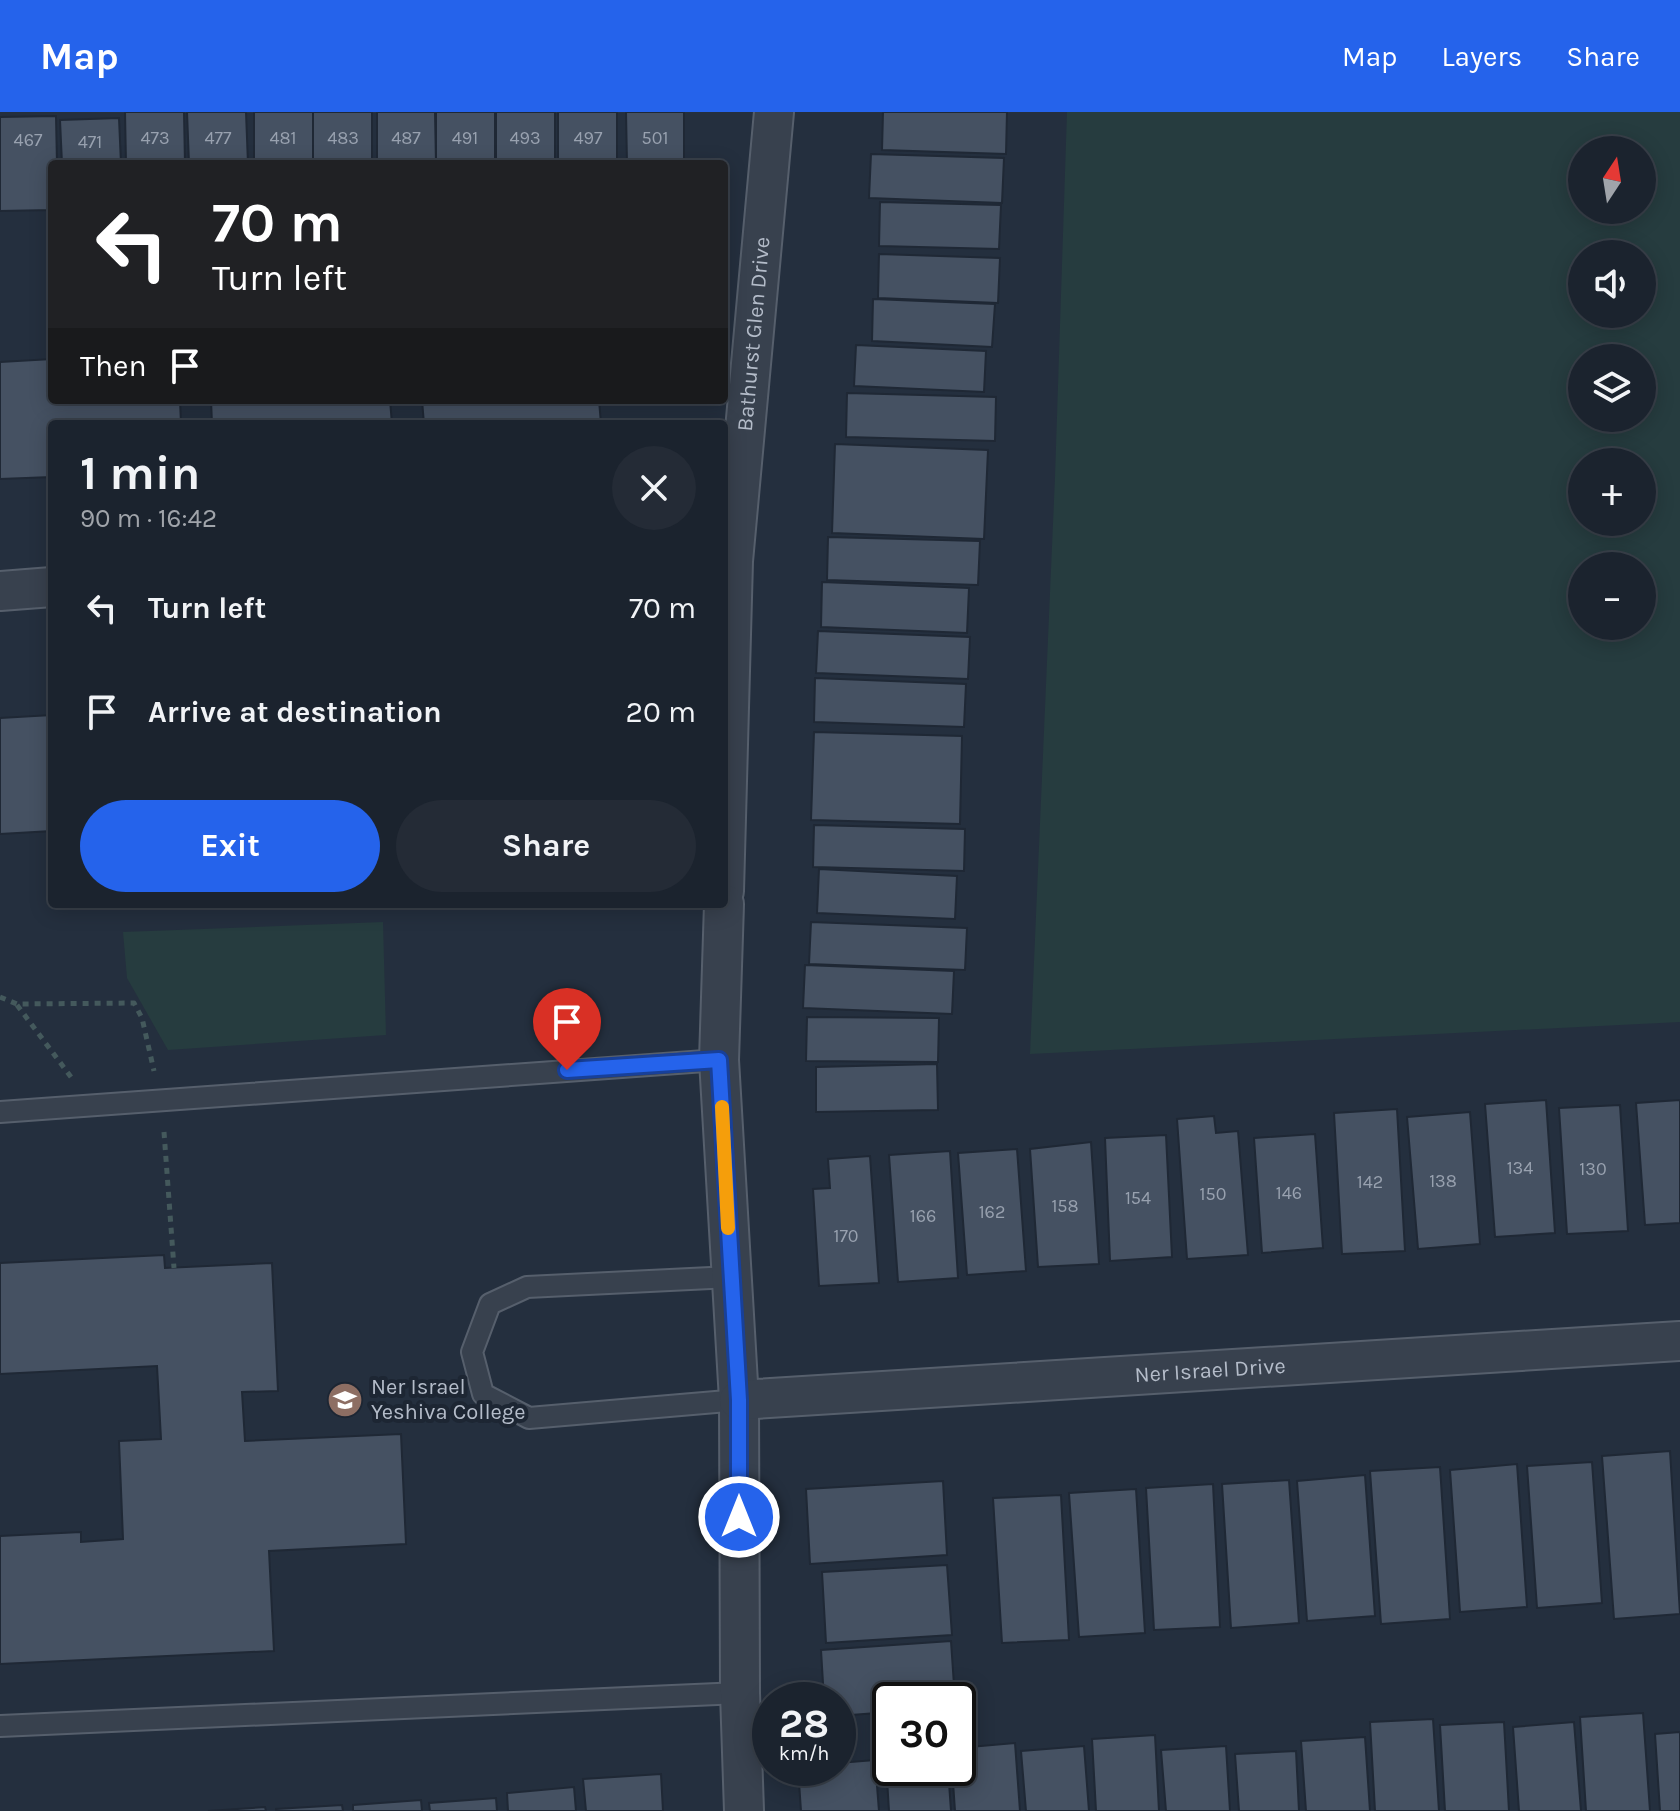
<!DOCTYPE html>
<html lang="en">
<head>
<meta charset="utf-8">
<style>
	body { margin:0; font-family:Karla,sans-serif; background:#242b36; color:#f1f3f6; height:100vh; display:flex; flex-direction:column; font-size:30px; white-space:nowrap }
	* { box-sizing:border-box; margin:0 }
	p { font-size:26px; color:#a0a4aa }
	.icon { flex:none; width:44px; height:44px; fill:none; stroke:currentColor; stroke-width:2; stroke-linecap:round; stroke-linejoin:round }
	.map { position:relative; flex:1; overflow:hidden }
	.drawer { position:absolute; left:48px; top:308px; width:680px; height:488px; display:flex; flex-direction:column; background:#1b232e; border-radius:8px; box-shadow:0 4px 20px #0003,0 0 0 2px #39404a }
	.drawer>* { flex:none }
	.hud { position:absolute; left:48px; top:48px; width:680px; height:244px; border-radius:8px; box-shadow:0 4px 20px #0003,0 0 0 2px #39404a; background:#202124; color:#fff; overflow:hidden }
	.needle { width:52px; rotate:12deg }
	.tools { position:absolute; left:1568px; top:24px; display:grid; gap:16px }
	.tools a { display:grid; place-items:center; width:88px; height:88px; border-radius:50%; background:#1b232e; box-shadow:0 4px 20px #0003,0 0 0 2px #39404a; font-size:40px }
	.speed { position:absolute; left:752px; top:1570px; display:flex; gap:16px; font-size:40px; font-weight:700; text-align:center }
	.speed>* { display:grid; place-content:center; width:104px; height:104px; border-radius:50%; background:#1b232e; box-shadow:0 4px 20px #0003,0 0 0 2px #39404a; line-height:1 }
	.speed small { font-size:20px; font-weight:400 }
	.speed .limit { border:4px solid #111; border-radius:12px; background:#fff; color:#111 }
	.pin { position:absolute; display:grid; place-items:center; width:68px; height:68px; color:#fff; margin:-82px -34px; border-radius:50% 50% 50% 0; rotate:-45deg; box-shadow:0 0 8px #0007 }
	.pin .icon { rotate:45deg }
	.me { position:absolute; width:88px; margin:-44px; rotate:0deg; stroke-linejoin:round; filter:drop-shadow(0 0 6px #0008) }
	.turn { display:flex; align-items:center; gap:28px; height:168px; padding:0 32px; font-size:36px }
	.turn .icon { width:104px; height:104px; stroke-width:2.5 }
	.turn b { display:block; font-size:56px; line-height:68px }
	.then { display:flex; align-items:center; height:76px; padding:0 32px; background:#0003; gap:16px; font-size:30px }
	.round { display:grid; place-items:center; flex:none; width:84px; height:84px; border-radius:42px; background:#242b36 }
	.head { display:flex; align-items:center; justify-content:space-between; height:136px; padding:0 32px }
	h1 { font-size:48px; font-weight:700; line-height:60px }
	.action { display:flex; gap:16px; margin-top:auto; padding:16px 32px }
	.action a { flex:1; height:92px; border-radius:48px; background:#2563eb; color:#fff; font-size:32px; font-weight:700; line-height:92px; text-align:center }
	.action a+a { background:#242b36; color:#f1f3f6 }
	ul { padding:0; list-style:none }
	li { display:flex; align-items:center; gap:24px; height:104px; padding:0 32px }
	li div { flex:1 }
	li b { display:block; font-size:30px }
	li em { font-style:normal }
	header { display:flex; align-items:center; gap:48px; box-sizing:border-box; height:112px; padding:0 40px; background:#2563eb; color:#fff }
	header strong { font-size:38px }
	nav { display:flex; gap:44px; margin-inline-start:auto; font-size:28px }
	.map>svg:first-child { display:block }
	.green { fill:#263c3f; fill-rule:evenodd }
	.building { fill:#455162; stroke:#1f2835; stroke-width:2 }
	.lines { fill:none; stroke-linecap:round; stroke-linejoin:round }
	.service-casing { stroke:#565f6c; stroke-width:24 }
	.minor-casing { stroke:#565f6c; stroke-width:42 }
	.path { stroke:#44595c; stroke-width:5; stroke-dasharray:6 6; stroke-linecap:butt }
	.service { stroke:#38414e; stroke-width:20 }
	.minor { stroke:#38414e; stroke-width:38 }
	.route-casing { stroke:#184099; stroke-width:20 }
	.route { stroke:#2563eb; stroke-width:14 }
	.slow { stroke:#f59e0b; stroke-width:14 }
	.labels { text-anchor:middle; dominant-baseline:central; stroke-width:8; stroke-linejoin:round; paint-order:stroke }
	.number-label { font-size:18px; fill:#98a1af }
	.street-label { font-size:22px; fill:#b4bcc9; stroke:#1d2633 }
	.poi-label { font-size:22px; fill:#b4bcc9; stroke:#1d2633; text-anchor:start }
</style>
</head>
<body>
<header>
<strong>Map</strong>
<nav><a>Map</a><a>Layers</a><a>Share</a></nav>
</header>
<div class="map">
<svg width="1680" height="1699" viewBox="0 0 1680 1699">
	<rect width="100%" height="100%" fill="#242f3e"/>
	<g class="green">
		<path d="M1067 0H1680V910L1030 942 1055 365ZM1582 38H1642V98H1582ZM1582 142H1642V202H1582ZM1582 246H1642V306H1582ZM1582 350H1642V410H1582ZM1642 454V514H1582V454Z"/>
		<polygon points="383,810 386,923 168,938 127,866 123,820"/>
	</g>
	<g class="building">
		<polygon points="125,0 184,0 185,52 126,52"/>
		<polygon points="187,0 246,0 248,52 189,52"/>
		<rect x="254" y="0" width="59" height="52"/>
		<rect x="313" y="0" width="59" height="52"/>
		<polygon points="377,0 435,0 436,52 377,52"/>
		<rect x="436" y="0" width="59" height="52"/>
		<rect x="496" y="0" width="59" height="52"/>
		<rect x="558" y="0" width="59" height="52"/>
		<polygon points="626,0 684,0 684,52 627,52"/>
		<polygon points="883,0 1007,0 1006,42 882,38"/>
		<polygon points="56,4 57,52 52,52 52,98 0,99 0,5"/>
		<polygon points="119,6 121,52 62,52 60,8"/>
		<polygon points="871,42 1004,46 1002,91 869,86"/>
		<polygon points="880,90 1001,93 999,137 879,134"/>
		<polygon points="879,142 1000,146 998,191 878,186"/>
		<polygon points="873,187 995,192 992,235 872,229"/>
		<polygon points="856,233 986,239 984,280 854,274"/>
		<polygon points="52,247 52,288 180,288 181,312 52,312 52,365 0,367 0,250"/>
		<polygon points="847,281 996,285 995,329 846,325"/>
		<polygon points="211,288 390,288 392,312 212,312"/>
		<polygon points="422,288 599,288 601,312 424,312"/>
		<polygon points="835,332 988,338 984,427 832,421"/>
		<polygon points="828,425 980,429 978,473 827,468"/>
		<polygon points="822,470 969,476 967,521 821,515"/>
		<polygon points="818,519 970,525 968,567 816,561"/>
		<polygon points="815,566 966,572 964,615 814,610"/>
		<polygon points="52,603 52,719 0,722 0,606"/>
		<polygon points="814,620 962,624 960,712 811,708"/>
		<polygon points="814,713 965,717 964,759 813,755"/>
		<polygon points="819,757 957,764 955,807 817,801"/>
		<polygon points="811,810 967,816 965,858 809,852"/>
		<polygon points="805,853 954,859 952,902 803,896"/>
		<polygon points="807,905 939,906 938,950 806,949"/>
		<polygon points="937,952 938,998 816,1000 816,955"/>
		<polygon points="1546,988 1555,1121 1495,1125 1485,992"/>
		<polygon points="1680,988 1680,1111 1645,1113 1636,991"/>
		<polygon points="1620,993 1628,1119 1567,1122 1559,996"/>
		<polygon points="1397,997 1405,1139 1342,1142 1334,1001"/>
		<polygon points="1470,1000 1480,1132 1418,1137 1407,1005"/>
		<polygon points="1214,1004 1216,1021 1238,1019 1248,1143 1187,1147 1177,1007"/>
		<polygon points="1315,1022 1323,1136 1262,1141 1254,1026"/>
		<polygon points="1166,1023 1172,1145 1110,1149 1105,1026"/>
		<polygon points="1091,1030 1099,1152 1038,1155 1030,1037"/>
		<polygon points="1017,1037 1026,1159 967,1163 958,1041"/>
		<polygon points="950,1039 958,1166 898,1170 889,1043"/>
		<polygon points="870,1044 879,1171 819,1174 813,1077 830,1076 828,1047"/>
		<polygon points="164,1143 165,1156 272,1151 278,1279 242,1280 245,1329 401,1322 406,1432 269,1439 274,1539 0,1552 0,1424 81,1420 81,1430 123,1427 119,1329 161,1327 157,1254 0,1262 0,1151"/>
		<polygon points="1670,1339 1680,1502 1614,1507 1602,1344"/>
		<polygon points="1592,1350 1602,1491 1537,1496 1527,1354"/>
		<polygon points="1517,1352 1527,1495 1460,1500 1450,1358"/>
		<polygon points="1440,1355 1450,1507 1381,1512 1370,1359"/>
		<polygon points="1365,1363 1375,1504 1307,1509 1297,1369"/>
		<polygon points="1289,1368 1299,1511 1231,1516 1222,1372"/>
		<polygon points="943,1369 947,1443 810,1452 806,1377"/>
		<polygon points="1213,1372 1220,1515 1154,1518 1146,1376"/>
		<polygon points="1136,1377 1145,1521 1079,1525 1069,1381"/>
		<polygon points="1061,1383 1069,1528 1002,1531 993,1386"/>
		<polygon points="947,1453 952,1523 826,1531 822,1460"/>
		<polygon points="951,1529 955,1588 890,1588 890,1600 838,1604 838,1588 824,1588 821,1538"/>
		<polygon points="1643,1601 1650,1699 1586,1699 1580,1605"/>
		<polygon points="1433,1607 1439,1699 1375,1699 1370,1610"/>
		<polygon points="1504,1610 1509,1699 1445,1699 1440,1613"/>
		<polygon points="1574,1610 1581,1699 1519,1699 1513,1615"/>
		<polygon points="1680,1620 1680,1699 1660,1699 1655,1622"/>
		<polygon points="1155,1623 1159,1699 1096,1699 1092,1627"/>
		<polygon points="1365,1625 1370,1699 1306,1699 1301,1629"/>
		<polygon points="1015,1631 1020,1699 955,1699 952,1656 958,1656 958,1636"/>
		<polygon points="1084,1634 1089,1699 1026,1699 1021,1639"/>
		<polygon points="1226,1634 1230,1699 1166,1699 1161,1638"/>
		<polygon points="1296,1639 1299,1699 1239,1699 1235,1642"/>
		<polygon points="875,1648 879,1699 801,1699 798,1656 838,1656 838,1651"/>
		<polygon points="886,1651 890,1651 890,1656 948,1656 951,1699 889,1699"/>
		<polygon points="661,1662 663,1699 586,1699 583,1667"/>
		<polygon points="574,1675 576,1699 508,1699 507,1681"/>
		<polygon points="496,1686 497,1699 430,1699 429,1691"/>
		<polygon points="421,1688 422,1699 353,1699 353,1693"/>
		<polygon points="342,1693 343,1699 276,1699 276,1697"/>
		<polygon points="265,1695 266,1699 208,1699"/>
	</g>
	<g class="lines">
		<defs>
			<g id="service">
				<polyline points="0,1000 719,948"/>
				<polyline points="731,1165 527,1175 490,1192 472,1240 483,1282 529,1306 739,1288"/>
				<polyline points="0,1614 740,1581"/>
			</g>
			<g id="minor">
				<polyline points="0,479 52,475"/>
				<path id="s1" d="M724 779 733 449 774 0"/>
				<polyline points="724,792 719,948 739,1288 740,1581 744,1699"/>
				<path id="s2" d="M739 1288 1680 1229"/>
			</g>
		</defs>
		<use href="#service" class="service-casing"/>
		<use href="#minor" class="minor-casing"/>
		<g class="path">
			<polyline points="0,885 17,892 134,891 142,906 154,959"/>
			<polyline points="17,893 71,965"/>
			<polyline points="164,1020 174,1156"/>
		</g>
		<use href="#service" class="service"/>
		<use href="#minor" class="minor"/>
	</g>
	<g class="lines">
		<defs>
			<polyline id="route" points="567,958 719,948 739,1288 739,1405"/>
		</defs>
		<use href="#route" class="route-casing"/>
		<use href="#route" class="route"/>
		<polyline class="slow" points="722,995 728,1116"/>
	</g>
	<defs>
		<symbol id="school-disc" viewBox="-11 -11 22 22"><circle r="9.5" fill="#8d6e63" stroke="#1d2633"/><path d="M0-5L7-2L0 1L-7-2ZM-4 1L0 2.5L4 1V4Q0 6-4 4Z" fill="#fff"/></symbol>
	</defs>
	<g fill-rule="evenodd">
		<use href="#school-disc" x="325" y="1268" width="40" height="40"/>
	</g>
	<g class="labels">
		<g class="number-label">
			<text x="155" y="26">473</text>
			<text x="218" y="26">477</text>
			<text x="283" y="26">481</text>
			<text x="343" y="26">483</text>
			<text x="406" y="26">487</text>
			<text x="465" y="26">491</text>
			<text x="525" y="26">493</text>
			<text x="588" y="26">497</text>
			<text x="655" y="26">501</text>
			<text x="28" y="28">467</text>
			<text x="90" y="30">471</text>
			<text x="1520" y="1056">134</text>
			<text x="1593" y="1057">130</text>
			<text x="1443" y="1069">138</text>
			<text x="1370" y="1070">142</text>
			<text x="1289" y="1081">146</text>
			<text x="1213" y="1082">150</text>
			<text x="1138" y="1086">154</text>
			<text x="1065" y="1094">158</text>
			<text x="992" y="1100">162</text>
			<text x="923" y="1104">166</text>
			<text x="846" y="1124">170</text>
		</g>
		<g class="street-label">
			<text stroke="none"><textPath href="#s1" startOffset="558">Bathurst Glen Drive</textPath></text>
			<text stroke="none"><textPath href="#s2" startOffset="472">Ner Israel Drive</textPath></text>
		</g>
		<g class="poi-label">
			<text x="371" y="1275">Ner Israel<tspan x="371" dy="25">Yeshiva College</tspan></text>
		</g>
	</g>
</svg>
<div class="tools">
<a><svg class="needle" viewBox="-14 -14 28 28"><path d="M0-13l5 13h-10z" fill="#e53935"/><path d="M0 13l5-13h-10z" fill="#a0a4aa"/></svg></a>
<a><svg class="icon" aria-label="sound" viewBox="0 0 24 24"><path d="M4 9h4l5-4v14l-5-4H4zM17 9q2 3 0 6"/></svg></a>
<a><svg class="icon" aria-label="layers" viewBox="0 0 24 24"><path d="M12 4l9 5-9 5-9-5zM3 14l9 5 9-5"/></svg></a>
<a>+</a>
<a>−</a>
</div>
<div class="speed"><div>28<small>km/h</small></div><div class="limit">30</div></div>
<div class="pin" style="left:567px;top:958px;background:#d93025"><svg class="icon" aria-label="arrive" viewBox="0 0 24 24"><path d="M6 21V4h12l-3 4 3 4H6"/></svg></div>
<svg class="me" style="left:739px;top:1405px" viewBox="-20 -20 40 40"><circle r="17" fill="#2563eb" stroke="#fff" stroke-width="3"/><path d="M0-11L8 9 0 5-8 9z" fill="#fff"/></svg>
<div class="hud">
<div class="turn"><svg class="icon" aria-label="left" viewBox="0 0 24 24"><path d="M17 20v-9H6M10 6l-5 5 5 5"/></svg><div><b>70 m</b>Turn left</div></div>
<div class="then">Then<svg class="icon" aria-label="arrive" viewBox="0 0 24 24"><path d="M6 21V4h12l-3 4 3 4H6"/></svg></div>
</div>
<section class="drawer">
<div class="head"><div><h1>1 min</h1><p>90 m · 16:42</p></div><a class="round"><svg class="icon" aria-label="close" viewBox="0 0 24 24"><path d="M6 6l12 12M18 6L6 18"/></svg></a></div>
<ul>
<li><svg class="icon" aria-label="left" viewBox="0 0 24 24"><path d="M17 20v-9H6M10 6l-5 5 5 5"/></svg><div><b>Turn left</b></div><em>70 m</em></li>
<li><svg class="icon" aria-label="arrive" viewBox="0 0 24 24"><path d="M6 21V4h12l-3 4 3 4H6"/></svg><div><b>Arrive at destination</b></div><em>20 m</em></li>
</ul>
<div class="action"><a>Exit</a><a>Share</a></div>
</section>
</div>
</body>
</html>
